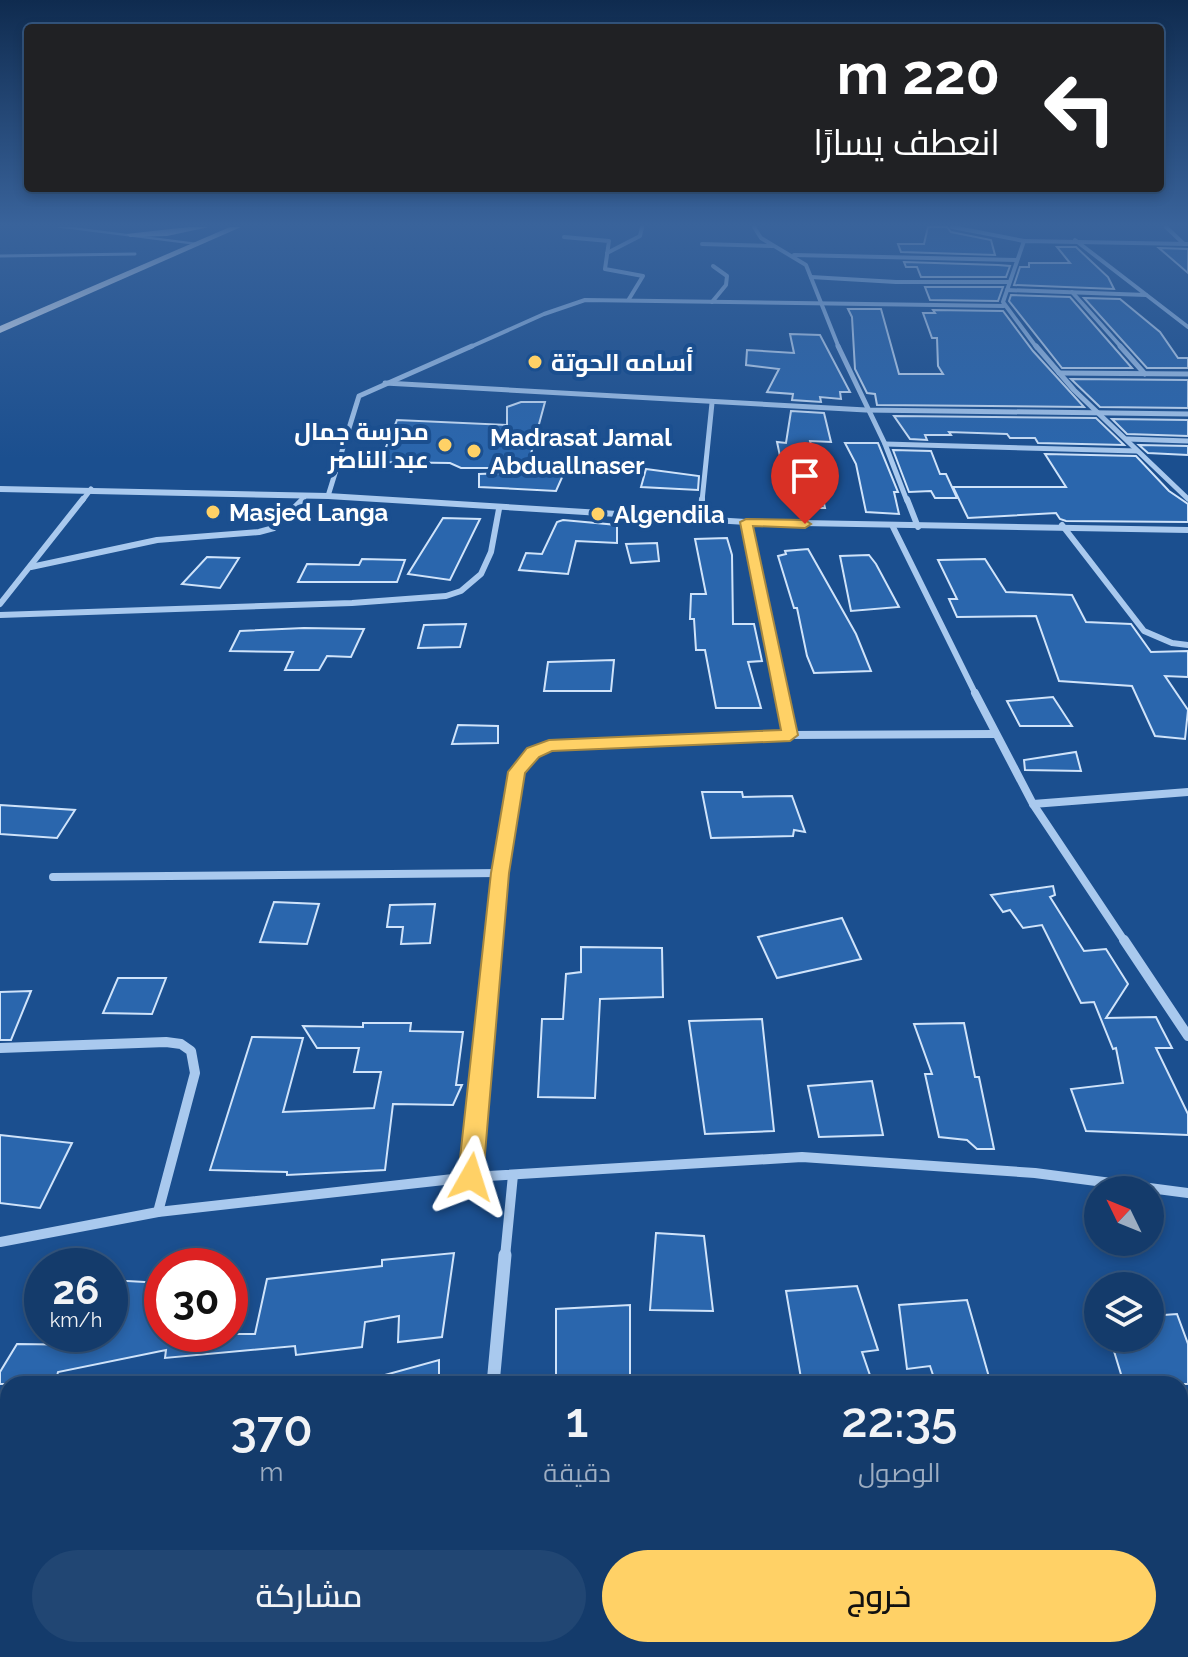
<!DOCTYPE html>
<html lang="ar">
<head>
<meta charset="utf-8">
<style>
	body { margin:0; font-family:Raleway,Cairo,sans-serif; background:#214673; color:#f1f3f6; direction:rtl; height:100vh; display:flex; flex-direction:column; font-size:30px; white-space:nowrap }
	* { box-sizing:border-box; margin:0 }
	p { font-size:26px; color:#9dadc1 }
	.icon { flex:none; width:44px; height:44px; fill:none; stroke:currentColor; stroke-width:2; stroke-linecap:round; stroke-linejoin:round }
	.map { position:relative; flex:1; overflow:hidden; direction:ltr }
	.drawer { position:absolute; left:0px; top:1376px; width:1188px; height:282px; display:flex; flex-direction:column; background:#143b6b; border-radius:24px 24px 0 0; box-shadow:0 4px 12px #0003,0 0 0 2px #33557e; direction:rtl }
	.drawer>* { flex:none }
	.banner { position:absolute; left:24px; top:24px; width:1140px; height:168px; border-radius:8px; box-shadow:0 4px 12px #0003,0 0 0 2px #33557e; direction:rtl; background:#202124; color:#fff; overflow:hidden }
	.needle { width:52px; rotate:313deg }
	.tools { position:absolute; left:1084px; top:1176px; display:grid; gap:16px }
	.tools a { display:grid; place-items:center; width:80px; height:80px; border-radius:50%; background:#143b6b; box-shadow:0 4px 12px #0003,0 0 0 2px #33557e; font-size:40px }
	.speed { position:absolute; left:24px; top:1248px; display:flex; gap:16px; font-size:40px; font-weight:700; text-align:center }
	.speed>* { display:grid; place-content:center; width:104px; height:104px; border-radius:50%; background:#143b6b; box-shadow:0 4px 12px #0003,0 0 0 2px #33557e; line-height:1 }
	.speed small { font-size:20px; font-weight:400 }
	.speed .limit { border:12px solid #d22; background:#fff; color:#111 }
	.pin { position:absolute; display:grid; place-items:center; width:68px; height:68px; color:#fff; margin:-82px -34px; border-radius:50% 50% 50% 0; rotate:-45deg; box-shadow:0 0 8px #0007 }
	.pin .icon { rotate:45deg }
	.me { position:absolute; width:88px; margin:-44px; rotate:6deg; stroke-linejoin:round; filter:drop-shadow(0 0 6px #0008) }
	.turn { display:flex; align-items:center; gap:28px; height:168px; padding:0 32px; font-size:36px }
	.turn .icon { width:104px; height:104px; stroke-width:2.5 }
	.turn b { display:block; font-size:56px; line-height:68px }
	.eta { display:flex; justify-content:space-evenly; align-items:center; height:136px; text-align:center }
	.eta b { font-size:48px; font-weight:600; line-height:56px }
	.cta { display:flex; gap:16px; margin-top:auto; padding:16px 32px }
	.cta a { flex:1; height:92px; border-radius:48px; background:#ffd166; color:#111; font-size:32px; font-weight:600; line-height:92px; text-align:center }
	.cta a+a { background:#214673; color:#f1f3f6 }
	.map>svg:first-child { display:block }
	.building { fill:#2a66ad; stroke:#cfe3fa; stroke-width:2 }
	.lines { fill:none; stroke-linecap:round; stroke-linejoin:round }
	.service { stroke:#a9c9ee; stroke-width:3 }
	.minor-far5 { stroke:#a9c9ee; stroke-width:4 }
	.minor-far4 { stroke:#a9c9ee; stroke-width:5 }
	.minor-far3 { stroke:#a9c9ee; stroke-width:6 }
	.minor-far2 { stroke:#a9c9ee; stroke-width:8 }
	.minor-far1 { stroke:#a9c9ee; stroke-width:10 }
	.minor { stroke:#a9c9ee; stroke-width:13 }
	.tertiary { fill:#a9c9ee; fill-rule:evenodd }
	.primary { fill:#f0f6ff; fill-rule:evenodd }
	.route { fill:#ffd166; stroke:#a68842; stroke-width:2 }
	.poi-dot { fill:#ffd166; stroke:#1b4f8f; stroke-width:3 }
	.labels { text-anchor:middle; dominant-baseline:central; stroke-width:8; stroke-linejoin:round; paint-order:stroke }
	.far-poi-label { font-size:24px; font-weight:bold; fill:#fff; stroke:#1b4f8f; text-anchor:start }
</style>
</head>
<body>
<div class="map">
<svg width="1188" height="1657" viewBox="0 0 1188 1657">
	<rect width="100%" height="100%" fill="#1b4f8f"/>
	<g class="building">
		<polygon points="928,227 947,227 951,232 991,240 995,255 901,252 898,244 924,244"/>
		<polygon points="1057,247 1076,247 1108,277 1114,289 1014,285 1020,267 1029,267 1029,263 1070,263"/>
		<polygon points="1159,248 1188,249 1188,273"/>
		<polygon points="904,262 998,265 1010,266 1006,277 921,277 917,267 906,267"/>
		<polygon points="925,287 1003,287 998,301 930,300"/>
		<polygon points="1011,295 1070,297 1132,368 1062,368 1009,301"/>
		<polygon points="1084,298 1120,299 1160,332 1178,358 1188,358 1188,368 1147,368"/>
		<polygon points="848,309 881,309 899,374 943,374 938,366 937,338 932,338 923,313 935,313 933,310 1003,311 1033,351 1084,407 877,405 875,394 867,393 855,369 852,317"/>
		<polygon points="790,334 820,335 850,392 840,392 841,399 820,397 821,402 792,400 793,394 767,392 779,369 746,365 747,350 794,353"/>
		<polygon points="1071,379 1188,380 1188,408 1100,407"/>
		<polygon points="521,402 545,402 526,472 564,473 556,491 479,487 479,474 507,473 509,468 461,468 450,463 380,462 397,420 507,425 507,407"/>
		<polygon points="791,411 824,413 831,442 810,441 825,508 791,508 777,442 786,443"/>
		<polygon points="894,416 1096,418 1124,445 1038,443 1035,438 1010,438 1007,434 949,432 951,435 925,435 927,440 910,439"/>
		<polygon points="1112,419 1188,420 1188,436 1127,434"/>
		<polygon points="845,443 878,443 898,492 894,492 899,514 866,512 856,464"/>
		<polygon points="1139,445 1188,446 1188,455 1148,453"/>
		<polygon points="893,450 931,451 940,474 946,474 957,498 935,498 931,491 909,492"/>
		<polygon points="1045,454 1136,456 1169,491 1188,504 1188,522 1066,521 1060,519 1056,513 968,518 953,487 1066,487"/>
		<polygon points="646,469 699,476 698,490 641,487"/>
		<polygon points="443,518 480,519 450,580 408,574"/>
		<polygon points="563,520 617,525 617,543 576,541 568,574 519,570 526,553 542,554 557,522"/>
		<polygon points="727,538 732,555 733,624 754,624 762,661 748,662 761,708 716,708 705,650 696,650 694,619 690,619 691,594 706,594 695,539"/>
		<polygon points="657,543 659,561 631,563 626,544"/>
		<polygon points="808,549 856,634 871,671 814,673 807,656 797,608 794,608 778,556 786,554 785,551"/>
		<polygon points="869,555 876,564 899,607 851,611 840,556"/>
		<polygon points="207,557 239,558 220,588 182,584"/>
		<polygon points="362,559 405,560 397,582 298,582 307,564 359,565"/>
		<polygon points="985,559 1006,592 1072,595 1086,622 1131,624 1151,652 1188,651 1188,677 1165,676 1188,710 1185,739 1155,736 1132,686 1059,681 1036,616 957,617 949,599 957,599 938,560"/>
		<polygon points="466,624 460,647 418,648 424,625"/>
		<polygon points="304,628 364,629 351,657 327,656 319,670 285,670 293,652 230,651 240,631"/>
		<polygon points="614,660 611,691 544,691 548,662"/>
		<polygon points="1053,697 1072,726 1020,726 1007,701"/>
		<polygon points="458,725 498,726 498,743 452,744"/>
		<polygon points="1076,752 1081,771 1025,770 1024,760"/>
		<polygon points="702,792 742,792 743,797 792,796 805,832 794,830 793,836 711,838"/>
		<polygon points="0,805 75,810 57,838 0,834"/>
		<polygon points="1053,886 1055,895 1050,897 1084,951 1106,949 1128,984 1106,1018 1156,1017 1161,1027 1172,1048 1156,1048 1188,1114 1188,1135 1086,1131 1071,1089 1123,1083 1116,1048 1113,1049 1094,1002 1081,1003 1042,925 1023,928 1010,910 1003,912 991,895"/>
		<polygon points="274,902 319,904 307,944 260,942"/>
		<polygon points="435,904 430,943 401,944 403,927 387,927 390,905"/>
		<polygon points="842,918 861,959 777,978 758,937"/>
		<polygon points="581,947 662,948 663,997 600,999 595,1098 538,1097 542,1019 563,1019 566,974 581,972"/>
		<polygon points="118,978 166,978 152,1014 103,1013"/>
		<polygon points="31,991 11,1040 0,1040 0,992"/>
		<polygon points="762,1019 774,1131 705,1134 689,1021"/>
		<polygon points="363,1023 411,1023 410,1031 463,1032 456,1085 462,1085 453,1105 393,1104 385,1170 287,1175 287,1172 210,1170 252,1037 303,1038 283,1112 374,1108 381,1072 354,1072 359,1048 317,1048 303,1026 363,1027"/>
		<polygon points="964,1023 975,1077 979,1077 994,1149 977,1149 967,1140 939,1137 925,1074 932,1074 914,1024"/>
		<polygon points="872,1081 883,1135 819,1137 808,1086"/>
		<polygon points="0,1135 72,1143 40,1208 0,1203"/>
		<polygon points="656,1233 704,1236 713,1311 650,1310"/>
		<polygon points="454,1253 442,1337 398,1342 399,1316 365,1322 362,1347 296,1355 295,1346 165,1358 166,1350 58,1372 55,1384 0,1384 0,1372 17,1344 92,1345 94,1334 110,1334 110,1280 162,1283 162,1334 255,1334 267,1279 382,1266 382,1260"/>
		<polygon points="857,1286 878,1350 862,1352 873,1384 802,1384 786,1291"/>
		<polygon points="967,1300 991,1384 936,1384 930,1366 907,1369 899,1305"/>
		<polygon points="630,1305 630,1378 587,1384 556,1384 556,1309"/>
		<polygon points="1177,1314 1188,1344 1188,1384 1124,1384 1110,1338 1150,1338 1150,1316"/>
		<polygon points="439,1360 439,1384 375,1384 374,1378"/>
	</g>
	<g class="lines">
		<polyline class="service" points="0,256 135,254"/>
		<g class="minor-far5">
			<polyline points="754,227 761,238 806,265 839,348"/>
			<polyline points="952,227 1024,241"/>
			<polyline points="1166,227 1184,244"/>
			<polyline points="564,237 609,241 605,269 643,276 629,299"/>
			<polyline points="1075,240 1188,327"/>
			<polyline points="702,244 773,246"/>
			<polyline points="607,253 640,236 642,227"/>
			<polyline points="794,255 1016,260"/>
			<polyline points="811,277 896,282 1009,282"/>
			<polyline points="1007,290 1146,295"/>
			<polyline points="1072,292 1122,348"/>
			<polyline points="712,302 726,285 727,276 713,266"/>
			<polyline points="468,348 544,314 585,300 1004,306"/>
			<polyline points="1037,348 1003,302 1024,241 1188,244"/>
		</g>
		<g class="minor-far4">
			<polyline points="838,346 885,444 907,501"/>
			<polyline points="1036,346 1074,390 1188,499"/>
			<polyline points="1120,346 1145,374"/>
			<polyline points="1059,373 1188,374"/>
			<polyline points="385,383 866,410 1188,414"/>
			<polyline points="1127,439 1188,441"/>
			<polyline points="885,444 1137,451"/>
			<polyline points="328,496 359,396 472,346"/>
			<polyline points="82,501 91,489"/>
			<polyline points="301,501 305,496"/>
			<polyline points="702,501 712,403"/>
		</g>
		<g class="minor-far3">
			<polyline points="907,499 918,527"/>
			<polyline points="700,520 702,499"/>
			<polyline points="746,522 782,695"/>
			<polyline points="1062,525 1144,631 1172,643 1188,645"/>
			<polyline points="893,527 976,695"/>
			<polyline points="31,567 157,540 259,532 274,528 303,499"/>
			<polyline points="0,604 83,499"/>
			<polyline points="0,615 352,603 446,596 461,591 481,574 491,552 499,509"/>
		</g>
		<g class="minor-far2">
			<polyline points="781,693 790,735"/>
			<polyline points="975,693 1033,804 1125,942"/>
			<polyline points="1033,804 1188,792"/>
			<polyline points="53,877 500,873"/>
			<polyline points="493,942 500,873 517,772 533,753 549,746 790,735 995,734"/>
		</g>
		<g class="minor-far1">
			<polyline points="1124,940 1188,1036"/>
			<polyline points="0,1048 166,1042 181,1044 191,1051 195,1073 158,1212"/>
			<polyline points="471,1177 494,940"/>
			<polyline points="0,1242 158,1212 471,1177 802,1157 1035,1173 1188,1193"/>
			<polyline points="505,1257 513,1175"/>
		</g>
		<g class="minor">
			<polyline points="493,1384 505,1255"/>
			<polyline points="468,1650 468,1657"/>
		</g>
		<g class="tertiary">
			<polygon points="54,227 73,227 199,243 196,245"/>
			<polygon points="0,486 328,493 746,519 1188,527 1188,533 746,525 328,499 0,492"/>
		</g>
		<g class="primary">
			<polygon points="189,227 209,227 167,236 130,237 126,234"/>
			<polygon points="230,227 241,227 0,333 0,326"/>
		</g>
	</g>
	<linearGradient id="sky" x2="0" y2="1"><stop stop-color="#0f2b4f"/><stop offset="0.49" stop-color="#39639b"/><stop offset="1" stop-color="#39639b" stop-opacity="0"/></linearGradient>
	<rect width="1188" height="459" fill="url(#sky)"/>
	<polygon class="route" points="746,519 805,520 811,524 805,528 753,526 798,735 790,741 552,751 539,757 525,773 509,873 483,1177 479,1186 471,1189 462,1186 458,1177 491,873 508,772 527,748 549,740 781,730 740,522"/>
	<g class="poi-dot">
		<circle cx="535" cy="362" r="8"/>
		<circle cx="445" cy="445" r="8"/>
		<circle cx="474" cy="451" r="8"/>
		<circle cx="213" cy="512" r="8"/>
		<circle cx="598" cy="514" r="8"/>
	</g>
	<g class="labels">
		<g class="far-poi-label">
			<text x="551" y="362">أسامه الحوتة</text>
			<text x="429" y="431" text-anchor="end">مدرسة جمال<tspan x="429" dy="28">عبد الناصر</tspan></text>
			<text x="490" y="437">Madrasat Jamal<tspan x="490" dy="28">Abduallnaser</tspan></text>
			<text x="229" y="512">Masjed Langa</text>
			<text x="614" y="514">Algendila</text>
		</g>
	</g>
</svg>
<div class="tools">
<a><svg class="needle" viewBox="-14 -14 28 28"><path d="M0-13l5 13h-10z" fill="#e53935"/><path d="M0 13l5-13h-10z" fill="#9dadc1"/></svg></a>
<a><svg class="icon" aria-label="layers" viewBox="0 0 24 24"><path d="M12 4l9 5-9 5-9-5zM3 14l9 5 9-5"/></svg></a>
</div>
<div class="speed"><div>26<small>km/h</small></div><div class="limit">30</div></div>
<div class="pin" style="left:805px;top:524px;background:#d93025"><svg class="icon" aria-label="arrive" viewBox="0 0 24 24"><path d="M6 21V4h12l-3 4 3 4H6"/></svg></div>
<svg class="me" style="left:471px;top:1177px" viewBox="-20 -20 40 40"><path d="M0-17L14 15 0 8-14 15z" fill="#ffd166" stroke="#fff" stroke-width="4"/></svg>
<div class="banner">
<div class="turn"><svg class="icon" aria-label="left" viewBox="0 0 24 24"><path d="M17 20v-9H6M10 6l-5 5 5 5"/></svg><div><b>220 m</b>انعطف يسارًا</div></div>
</div>
<section class="drawer">
<div class="eta">
<div><b>22:35</b><p>الوصول</p></div>
<div><b>1</b><p>دقيقة</p></div>
<div><b>370</b><p>m</p></div>
</div>
<div class="cta"><a>خروج</a><a>مشاركة</a></div>
</section>
</div>
</body>
</html>
